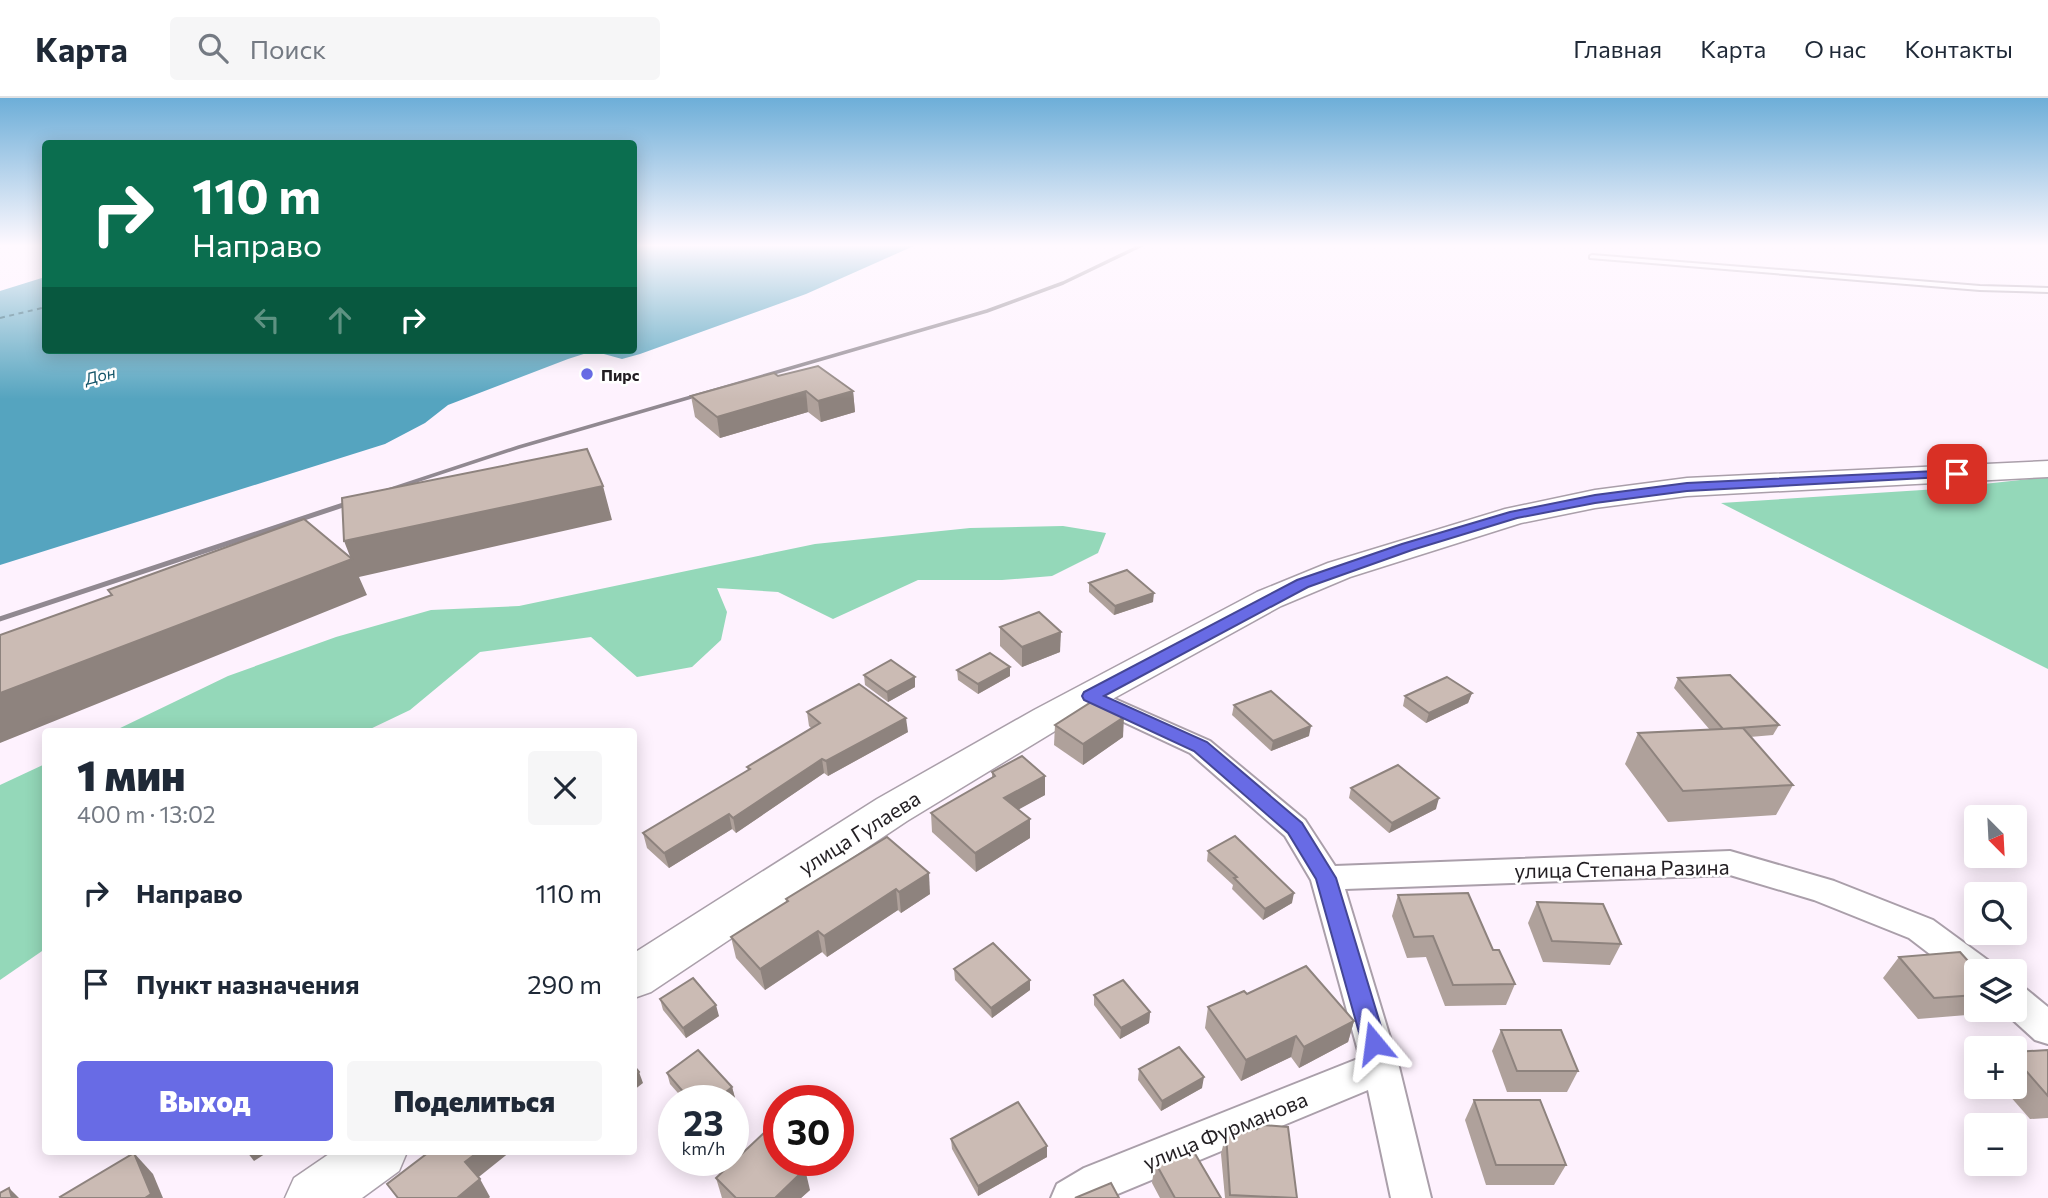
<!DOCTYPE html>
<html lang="ru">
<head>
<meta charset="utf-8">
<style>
	body { margin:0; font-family:Commissioner,sans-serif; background:#f6f6f7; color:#1f2937; height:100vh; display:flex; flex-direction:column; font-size:26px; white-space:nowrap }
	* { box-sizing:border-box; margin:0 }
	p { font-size:23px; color:#747a83 }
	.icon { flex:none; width:38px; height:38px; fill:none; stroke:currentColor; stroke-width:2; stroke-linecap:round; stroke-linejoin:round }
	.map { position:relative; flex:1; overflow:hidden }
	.panel { position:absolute; left:42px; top:630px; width:595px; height:427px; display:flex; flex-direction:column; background:#fff; border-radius:7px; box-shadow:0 4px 18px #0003 }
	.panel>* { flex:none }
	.banner { position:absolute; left:42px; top:42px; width:595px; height:214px; border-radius:7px; box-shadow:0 4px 18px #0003; background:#0b6e4f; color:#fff; overflow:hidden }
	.needle { width:46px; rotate:156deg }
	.buttons { position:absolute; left:1964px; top:707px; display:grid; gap:14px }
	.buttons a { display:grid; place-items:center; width:63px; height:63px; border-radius:7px; background:#fff; box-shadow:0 4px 18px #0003; font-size:35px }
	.speed { position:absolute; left:658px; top:987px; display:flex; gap:14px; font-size:35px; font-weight:700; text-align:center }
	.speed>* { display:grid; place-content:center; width:91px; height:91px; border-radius:50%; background:#fff; box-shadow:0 4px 18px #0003; line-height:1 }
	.speed small { font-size:18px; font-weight:400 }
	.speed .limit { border:10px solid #d22; background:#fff; color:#111 }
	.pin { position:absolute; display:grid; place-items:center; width:60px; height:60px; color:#fff; margin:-30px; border-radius:14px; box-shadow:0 4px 10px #0006 }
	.me { position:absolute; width:77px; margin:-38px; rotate:344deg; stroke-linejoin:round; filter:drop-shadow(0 0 5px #0008) }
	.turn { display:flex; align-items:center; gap:24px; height:147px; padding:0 35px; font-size:32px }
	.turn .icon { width:91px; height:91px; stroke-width:2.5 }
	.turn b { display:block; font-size:49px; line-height:60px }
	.lanes { display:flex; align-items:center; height:66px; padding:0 35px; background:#0003; justify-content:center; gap:35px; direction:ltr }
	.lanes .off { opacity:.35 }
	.round { display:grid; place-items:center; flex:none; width:74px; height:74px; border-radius:7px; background:#f6f6f7 }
	.overview { display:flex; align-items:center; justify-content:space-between; height:119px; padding:0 35px }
	h1 { font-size:42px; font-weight:800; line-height:52px }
	.primary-button { display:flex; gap:14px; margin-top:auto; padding:14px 35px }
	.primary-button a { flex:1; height:80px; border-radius:7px; background:#686be5; color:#fff; font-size:28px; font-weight:800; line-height:80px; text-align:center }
	.primary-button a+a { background:#f6f6f7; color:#1f2937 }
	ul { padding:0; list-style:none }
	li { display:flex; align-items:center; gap:21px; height:91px; padding:0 35px }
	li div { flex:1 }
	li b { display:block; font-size:26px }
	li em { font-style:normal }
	header { display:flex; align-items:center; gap:42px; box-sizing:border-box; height:98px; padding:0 35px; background:#fff; border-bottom:2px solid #e0e1e3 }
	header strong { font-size:33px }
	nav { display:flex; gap:38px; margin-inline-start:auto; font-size:24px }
	.search { width:490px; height:63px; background:#f6f6f7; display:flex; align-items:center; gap:18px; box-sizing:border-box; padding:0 24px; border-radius:7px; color:#747a83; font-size:26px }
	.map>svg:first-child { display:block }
	.green { fill:#94d8b9 }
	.water { fill:#55a4bf }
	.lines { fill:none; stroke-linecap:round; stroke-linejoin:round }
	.ferry { stroke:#15566a; stroke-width:2; stroke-dasharray:5 4.5; stroke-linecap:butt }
	.lane-casing { stroke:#aa9faa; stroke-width:4 }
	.street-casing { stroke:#aa9faa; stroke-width:4 }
	.secondary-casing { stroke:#aa9faa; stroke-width:3 }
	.lane { fill:#fff; fill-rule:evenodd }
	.street { fill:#fff; fill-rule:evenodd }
	.secondary { fill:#fff; fill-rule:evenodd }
	.rail-far1 { stroke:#918991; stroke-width:3.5 }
	.rail { stroke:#918991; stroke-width:5 }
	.wall { fill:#afa19b }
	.shaded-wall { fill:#8e837e }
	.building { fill:#cbbbb4; stroke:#8e837e; stroke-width:2 }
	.route { fill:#686be5; stroke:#444695; stroke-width:2 }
	.poi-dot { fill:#686be5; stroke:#fff; stroke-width:2.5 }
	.labels { text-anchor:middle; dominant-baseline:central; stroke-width:5; stroke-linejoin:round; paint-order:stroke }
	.far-poi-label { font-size:16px; font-weight:bold; fill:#221e22; stroke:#fff; text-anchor:start }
	.far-water-label { font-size:16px; font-style:italic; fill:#15566a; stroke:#fff }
	.near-street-label { font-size:21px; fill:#221e22; stroke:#fff }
</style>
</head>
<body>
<header>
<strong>Карта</strong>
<div class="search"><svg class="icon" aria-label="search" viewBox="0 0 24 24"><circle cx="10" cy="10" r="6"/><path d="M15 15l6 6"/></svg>Поиск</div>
<nav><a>Главная</a><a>Карта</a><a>О нас</a><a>Контакты</a></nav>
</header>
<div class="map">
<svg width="2048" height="1100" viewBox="0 0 2048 1100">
	<rect width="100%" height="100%" fill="#fef2fe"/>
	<g class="green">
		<polygon points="2048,379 2048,571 1721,405 1938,391"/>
		<polygon points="1063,428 1106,435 1098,455 1052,478 1002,482 918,482 833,521 778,494 717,490 727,514 721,542 692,569 637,579 591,539 480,554 410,612 366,633 114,633 228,578 336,539 431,512 519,508 815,446 970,430"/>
		<polygon points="45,666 45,851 0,882 0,687"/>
	</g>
	<polygon class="water" points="634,147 916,147 806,196 640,256 622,261 593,253 568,261 448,307 425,325 385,346 0,467 0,193 45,179 46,252 634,252"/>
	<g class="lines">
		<polyline class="ferry" points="0,220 46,209"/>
		<defs>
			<polygon id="lane" points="1592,157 1980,188 2048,190 2048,194 1980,192 1590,160 1590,158"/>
			<g id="street">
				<polygon points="1090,590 1210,643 1305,722 1335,768 1730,753 1834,783 1933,822 1989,863 1994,873 1976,873 1976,887 1965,883 1909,840 1814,802 1730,777 1345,791 1399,969 1431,1100 1391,1100 1368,992 1108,1100 1051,1100 1057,1086 1084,1070 1360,960 1311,782 1285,738 1190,655 1081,604 1077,598 1081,592"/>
				<polygon points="2014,886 2026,891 2048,909 2048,946 2035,942 2002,912 2014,912"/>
			</g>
			<g id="secondary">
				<polygon points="2048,363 2048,379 1687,398 1595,410 1521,425 1350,479 1281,508 1060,630 907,723 651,894 634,900 634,855 877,701 1034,612 1257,494 1328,465 1505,411 1595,392 1687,380"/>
				<polygon points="332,1054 407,1054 399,1073 362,1100 285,1100 294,1080"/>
			</g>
		</defs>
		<use href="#lane" class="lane-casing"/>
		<use href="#street" class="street-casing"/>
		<use href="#secondary" class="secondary-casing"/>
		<use href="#lane" class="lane"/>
		<use href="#street" class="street"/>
		<use href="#secondary" class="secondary"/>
		<polyline class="rail-far1" points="343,407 519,349 987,213 1063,185 1142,147"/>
		<polyline class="rail" points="0,521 349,405"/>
	</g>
	<g class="wall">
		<polygon points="778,278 853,293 855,314 821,324 808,314 720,340 695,319 691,298"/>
		<polygon points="1089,485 1153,504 1114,517 1089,494"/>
		<polygon points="1000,529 1060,554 1022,569 1000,548"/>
		<polygon points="1010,569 1010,578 978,596 958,582 957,572"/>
		<polygon points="864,577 915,589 888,604 865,587"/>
		<polygon points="1678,580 1779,627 1773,637 1750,639 1793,687 1776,717 1668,724 1625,666 1638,635 1710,632 1674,590"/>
		<polygon points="1472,595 1468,605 1426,625 1403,608 1405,598"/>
		<polygon points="1234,607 1309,638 1271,653 1232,617"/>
		<polygon points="807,614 908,634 828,678 824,675 736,735 732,731 669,770 647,750 643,735 748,672 747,669 811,630 809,628"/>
		<polygon points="1055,627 1123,639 1083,667 1054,647"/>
		<polygon points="992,674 1045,697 1018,711 1030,721 1030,740 976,774 932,734 931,715 992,680"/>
		<polygon points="1351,690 1436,711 1389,735 1349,700"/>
		<polygon points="887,739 930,796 901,815 898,812 827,859 822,854 765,892 736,860 731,839 787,804 786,801"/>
		<polygon points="1208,753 1292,805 1263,822 1232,791 1233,787 1207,763"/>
		<polygon points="1398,797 1493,852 1515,886 1506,907 1445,908 1426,859 1407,860 1392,818"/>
		<polygon points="1537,804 1621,846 1610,867 1543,864 1528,825"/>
		<polygon points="1899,859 1976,873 1976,912 1983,912 1979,916 1918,921 1883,880"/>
		<polygon points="954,871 1030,882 1030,892 992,920 955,882"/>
		<polygon points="1247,896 1354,923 1348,944 1299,970 1291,959 1241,983 1205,930 1208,909"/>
		<polygon points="1094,897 1150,914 1149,925 1120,941 1094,907"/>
		<polygon points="660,901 719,918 686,940 663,912"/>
		<polygon points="1501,932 1578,973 1567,994 1507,994 1492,953"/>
		<polygon points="2048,952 2048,1020 2030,1021 2002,989 2014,989 2014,954"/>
		<polygon points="1139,971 1202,990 1161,1013 1138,982"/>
		<polygon points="667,975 732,989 735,1000 731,1003 685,1003 670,986"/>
		<polygon points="1474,1002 1566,1067 1554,1087 1486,1087 1465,1022"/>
		<polygon points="1226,1035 1297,1100 1225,1100 1221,1056"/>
		<polygon points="951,1041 1047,1059 978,1098 952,1051"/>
		<polygon points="1155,1064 1221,1100 1160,1100 1152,1085"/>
		<polygon points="716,1080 810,1092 801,1100 722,1100"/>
	</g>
	<g class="shaded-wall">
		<polygon points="806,293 808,314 720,340 717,319"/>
		<polygon points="853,293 855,314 821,324 818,303"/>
		<polygon points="603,388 612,422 359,479 367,497 0,645 0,595 351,461 344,443"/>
		<polygon points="1154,495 1153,504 1114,517 1115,508"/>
		<polygon points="1061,534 1060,554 1022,569 1022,549"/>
		<polygon points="1010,569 1010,578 978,596 978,586"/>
		<polygon points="915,579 915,589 888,604 887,594"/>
		<polygon points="1472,595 1468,605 1426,625 1429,615"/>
		<polygon points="1124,619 1123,639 1083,667 1083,646"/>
		<polygon points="906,620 908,634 828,678 826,663"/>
		<polygon points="1311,628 1309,638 1271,653 1273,643"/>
		<polygon points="822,661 824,675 736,735 733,720"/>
		<polygon points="1045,678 1045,697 1005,719 1004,700"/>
		<polygon points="1439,700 1436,711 1389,735 1392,725"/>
		<polygon points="729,716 732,731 669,770 664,755"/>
		<polygon points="1030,721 1030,740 976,774 975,755"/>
		<polygon points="929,775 930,796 901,815 899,794"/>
		<polygon points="896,791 898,812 827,859 824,838"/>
		<polygon points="1294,795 1292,805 1263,822 1265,811"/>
		<polygon points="818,833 822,854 765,892 760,871"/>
		<polygon points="1030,882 1030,892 992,920 991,910"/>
		<polygon points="716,907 719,918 686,940 683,930"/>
		<polygon points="1150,914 1149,925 1120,941 1121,930"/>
		<polygon points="1354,923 1348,944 1299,970 1304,949"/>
		<polygon points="1296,938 1291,959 1241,983 1246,962"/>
		<polygon points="639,974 643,985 634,992 634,979"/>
		<polygon points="1204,979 1202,990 1161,1013 1162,1003"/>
		<polygon points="732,989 735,1000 731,1003 715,1003"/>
		<polygon points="1047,1048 1047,1059 978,1098 978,1088"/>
		<polygon points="247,1054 268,1054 254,1063"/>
		<polygon points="478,1054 510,1054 475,1082 465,1064"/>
		<polygon points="134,1055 153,1076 163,1100 145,1100"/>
		<polygon points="805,1071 810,1092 801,1100 775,1100"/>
		<polygon points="480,1081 490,1099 489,1100 457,1100"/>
		<polygon points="9,1090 19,1100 12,1100"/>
	</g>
	<g class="building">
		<polygon points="818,268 853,293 818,303 806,293 717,319 691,298 774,275 778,278"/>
		<polygon points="587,351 603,388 344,443 342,400"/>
		<polygon points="304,421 352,461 0,595 0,537 112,497 108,492"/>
		<polygon points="1127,472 1154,495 1115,508 1089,485"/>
		<polygon points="1039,514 1061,534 1022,549 1000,529"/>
		<polygon points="990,555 1010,569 978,586 957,572"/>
		<polygon points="891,562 915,579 887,594 864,577"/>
		<polygon points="1730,577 1779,627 1723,631 1678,580"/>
		<polygon points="1447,579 1472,595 1429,615 1405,598"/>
		<polygon points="859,586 906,620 826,663 822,661 733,720 729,716 664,755 643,735 750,671 747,669 820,625 807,614"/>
		<polygon points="1271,593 1311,628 1273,643 1234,607"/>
		<polygon points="1096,601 1124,619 1083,646 1055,627"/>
		<polygon points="1743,630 1793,687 1683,693 1638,635"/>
		<polygon points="1022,658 1045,678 1004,700 1030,721 975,755 931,715 995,678 992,674"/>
		<polygon points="1398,667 1439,700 1392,725 1351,690"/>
		<polygon points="1235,738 1294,795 1265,811 1234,780 1237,779 1208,753"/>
		<polygon points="887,739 929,775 899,794 896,791 824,838 818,833 760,871 731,839 788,803 786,801"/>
		<polygon points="1468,795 1493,852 1499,852 1515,886 1453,887 1433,838 1414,839 1398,797"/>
		<polygon points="1537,804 1603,806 1621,846 1552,843"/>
		<polygon points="993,845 1030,882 991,910 954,871"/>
		<polygon points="1960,854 1977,873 1976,873 1976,897 1934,900 1899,859"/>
		<polygon points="1306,868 1354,923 1304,949 1296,938 1246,962 1208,909 1244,893 1247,896"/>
		<polygon points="693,880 716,907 683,930 660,901"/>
		<polygon points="1123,882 1150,914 1121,930 1094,897"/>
		<polygon points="1501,932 1561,932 1578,973 1517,973"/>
		<polygon points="1179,949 1204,979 1162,1003 1139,971"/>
		<polygon points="698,952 732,989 715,1003 691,1003 667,975"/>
		<polygon points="2048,952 2048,998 2014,959 2014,954"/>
		<polygon points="634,968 639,974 634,979"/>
		<polygon points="1474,1002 1540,1002 1566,1067 1496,1067"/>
		<polygon points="1018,1004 1047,1048 978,1088 951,1041"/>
		<polygon points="1247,1026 1254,1027 1257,1031 1262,1027 1288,1029 1297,1100 1230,1097 1226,1035"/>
		<polygon points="765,1034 779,1047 779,1062 795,1062 805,1071 775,1100 736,1100 716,1080"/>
		<polygon points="1191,1049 1221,1100 1175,1100 1155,1064"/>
		<polygon points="429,1054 478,1054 465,1064 480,1081 457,1100 398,1100 387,1086"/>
		<polygon points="134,1055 151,1096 145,1100 61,1100 60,1099"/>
		<polygon points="1111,1085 1119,1100 1075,1100"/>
		<polygon points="9,1090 12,1100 0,1100 0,1095"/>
	</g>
	<linearGradient id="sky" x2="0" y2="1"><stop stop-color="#6daed8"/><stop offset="0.49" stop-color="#fff9ff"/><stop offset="1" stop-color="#fff9ff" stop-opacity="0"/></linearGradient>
	<rect width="2048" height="301" fill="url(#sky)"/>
	<polygon class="route" points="1957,372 1961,373 1961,378 1687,393 1595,405 1517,420 1412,452 1308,489 1104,598 1207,644 1302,725 1336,780 1386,945 1382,952 1374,955 1366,952 1362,945 1316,781 1288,735 1194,653 1084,602 1082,598 1084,594 1297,482 1402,446 1510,414 1595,397 1687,385"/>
	<circle class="poi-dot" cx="587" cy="276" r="7"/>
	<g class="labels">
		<g class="far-poi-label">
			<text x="601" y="276">Пирс</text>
		</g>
		<g class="far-water-label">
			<text transform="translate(100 277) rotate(-14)">Дон</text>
		</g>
		<g class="near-street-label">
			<text transform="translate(859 734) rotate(-32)">улица Гулаева</text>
			<text transform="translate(1622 770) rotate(-1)">улица Степана Разина</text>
			<text transform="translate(1225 1032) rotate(-22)">улица Фурманова</text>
		</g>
	</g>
</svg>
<div class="buttons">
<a><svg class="needle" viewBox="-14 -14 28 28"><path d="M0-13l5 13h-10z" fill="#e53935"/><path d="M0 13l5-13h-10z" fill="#747a83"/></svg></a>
<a><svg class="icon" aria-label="search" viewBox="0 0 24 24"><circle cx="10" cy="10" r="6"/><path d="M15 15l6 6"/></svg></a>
<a><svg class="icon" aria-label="layers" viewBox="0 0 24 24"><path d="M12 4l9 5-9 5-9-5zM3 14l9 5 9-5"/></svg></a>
<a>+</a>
<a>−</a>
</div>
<div class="speed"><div>23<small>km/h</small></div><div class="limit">30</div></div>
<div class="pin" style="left:1957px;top:376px;background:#d93025"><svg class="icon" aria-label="arrive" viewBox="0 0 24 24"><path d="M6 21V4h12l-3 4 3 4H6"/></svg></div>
<svg class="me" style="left:1374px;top:945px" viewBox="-20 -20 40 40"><path d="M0-17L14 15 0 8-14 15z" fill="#686be5" stroke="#fff" stroke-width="4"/></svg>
<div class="banner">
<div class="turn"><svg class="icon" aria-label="right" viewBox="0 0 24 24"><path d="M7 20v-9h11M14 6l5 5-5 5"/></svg><div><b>110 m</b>Направо</div></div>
<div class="lanes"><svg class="icon off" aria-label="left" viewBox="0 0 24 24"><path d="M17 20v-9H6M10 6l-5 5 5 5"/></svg><svg class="icon off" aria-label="ahead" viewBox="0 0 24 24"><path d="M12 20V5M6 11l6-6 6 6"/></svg><svg class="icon" aria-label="right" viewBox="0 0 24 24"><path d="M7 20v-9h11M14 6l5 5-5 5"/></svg></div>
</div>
<section class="panel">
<div class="overview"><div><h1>1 мин</h1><p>400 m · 13:02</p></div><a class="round"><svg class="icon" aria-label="close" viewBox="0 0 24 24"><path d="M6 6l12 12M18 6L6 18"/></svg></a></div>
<ul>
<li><svg class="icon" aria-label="right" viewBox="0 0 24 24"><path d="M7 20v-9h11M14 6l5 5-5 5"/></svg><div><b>Направо</b></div><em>110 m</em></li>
<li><svg class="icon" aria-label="arrive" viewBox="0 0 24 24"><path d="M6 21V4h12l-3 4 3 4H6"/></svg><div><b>Пункт назначения</b></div><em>290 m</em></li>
</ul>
<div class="primary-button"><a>Выход</a><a>Поделиться</a></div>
</section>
</div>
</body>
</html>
